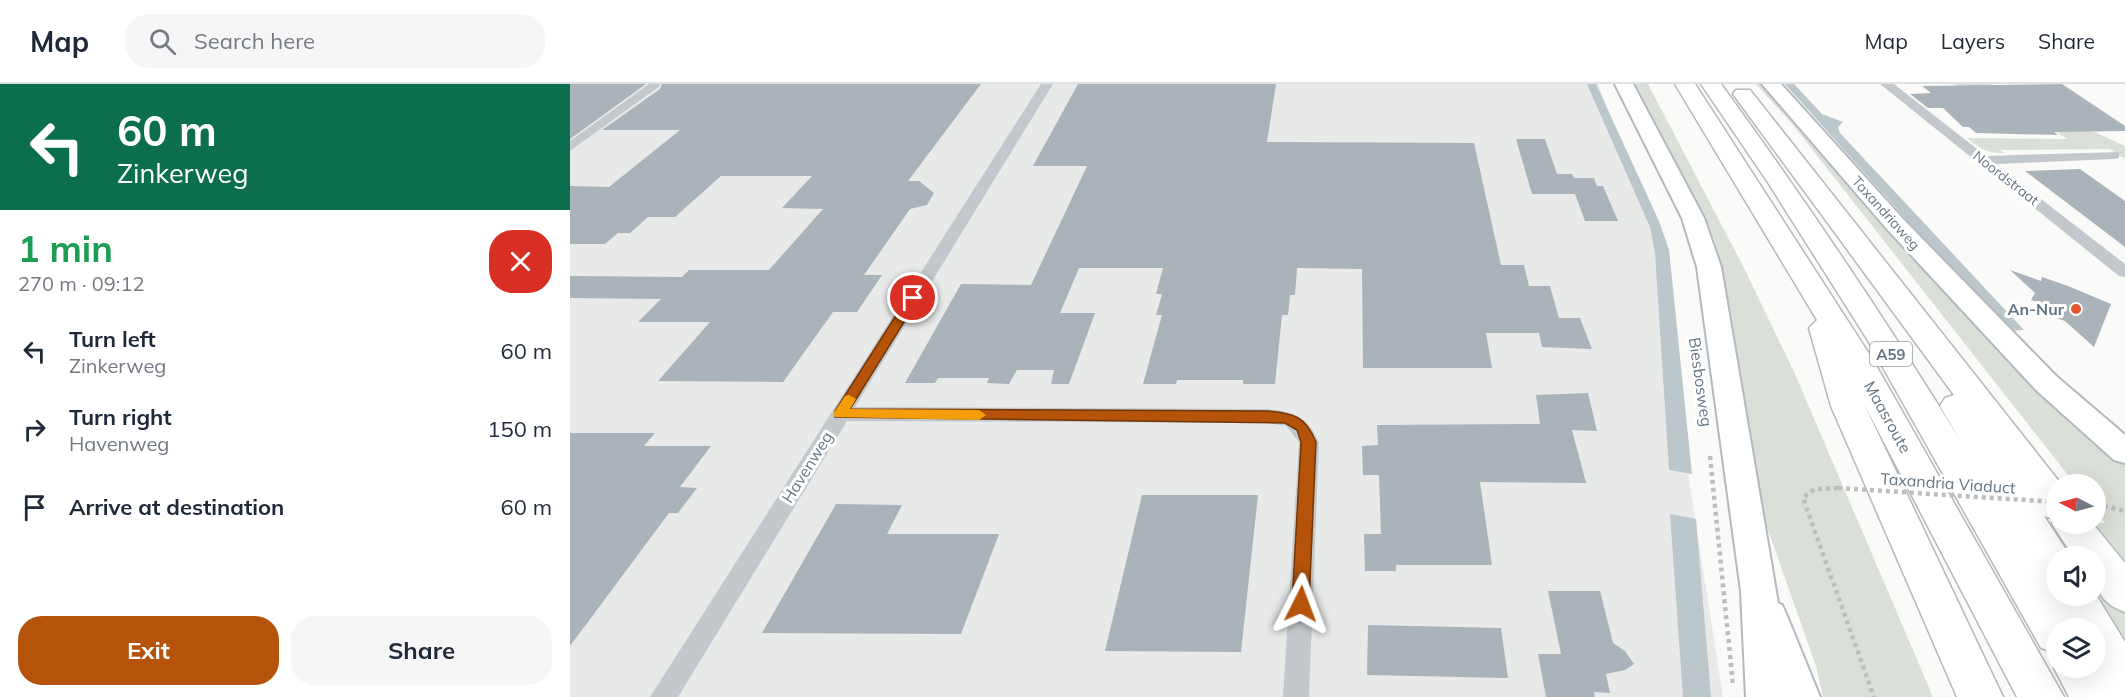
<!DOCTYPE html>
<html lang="en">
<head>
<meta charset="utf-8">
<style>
	body { margin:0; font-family:Mulish,sans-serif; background:#f6f6f7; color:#1f2937; height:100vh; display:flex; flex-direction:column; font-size:22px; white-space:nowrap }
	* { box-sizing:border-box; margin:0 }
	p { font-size:20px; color:#747a83 }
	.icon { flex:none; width:33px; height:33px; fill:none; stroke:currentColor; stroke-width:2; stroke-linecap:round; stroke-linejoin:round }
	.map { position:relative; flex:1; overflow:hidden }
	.side { display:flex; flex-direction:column; background:#fff; width:570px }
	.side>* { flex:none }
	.banner { background:#0b6e4f; color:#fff; overflow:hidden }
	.needle { width:39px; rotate:276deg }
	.fabs { position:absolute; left:1476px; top:390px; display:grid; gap:12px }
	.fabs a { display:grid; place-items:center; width:60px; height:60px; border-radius:50%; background:#fff; box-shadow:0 6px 24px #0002; font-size:30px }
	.pin { position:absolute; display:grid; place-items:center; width:51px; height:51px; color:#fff; margin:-26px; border:3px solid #fff; border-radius:50%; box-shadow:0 2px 6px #0007 }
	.me { position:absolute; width:66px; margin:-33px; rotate:3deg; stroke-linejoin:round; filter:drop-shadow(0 0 4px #0008) }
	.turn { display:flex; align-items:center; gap:21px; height:126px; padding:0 18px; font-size:27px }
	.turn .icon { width:78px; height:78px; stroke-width:2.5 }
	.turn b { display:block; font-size:42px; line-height:51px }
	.round { display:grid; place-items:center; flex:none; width:63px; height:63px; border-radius:24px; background:#f6f6f7 }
	.headline { display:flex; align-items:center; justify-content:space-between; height:102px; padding:0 18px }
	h1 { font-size:36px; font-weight:700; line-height:45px; color:#1e9e55 }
	.button { display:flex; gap:12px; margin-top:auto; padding:12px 18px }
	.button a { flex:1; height:69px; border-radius:24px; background:#b45309; color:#fff; font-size:24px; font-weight:700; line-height:69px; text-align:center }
	.button a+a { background:#f6f6f7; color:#1f2937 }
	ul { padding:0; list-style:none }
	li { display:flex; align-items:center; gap:18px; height:78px; padding:0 18px }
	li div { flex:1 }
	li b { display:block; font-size:22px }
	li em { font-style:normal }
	header { display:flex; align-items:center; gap:36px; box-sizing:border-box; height:84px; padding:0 30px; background:#fff; border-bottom:2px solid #e0e1e3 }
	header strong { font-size:28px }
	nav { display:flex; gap:33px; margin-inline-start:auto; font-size:21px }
	.search { width:420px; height:54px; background:#f6f6f7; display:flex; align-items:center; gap:15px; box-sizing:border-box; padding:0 21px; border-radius:24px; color:#747a83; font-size:22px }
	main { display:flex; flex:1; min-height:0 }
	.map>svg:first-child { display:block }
	.built { fill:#e8e9e9 }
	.green { fill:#dadfd7 }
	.water { fill:#bbc7cb }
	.building { fill:#aab3b9 }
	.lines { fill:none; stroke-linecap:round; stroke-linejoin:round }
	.secondary-casing { stroke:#b3babf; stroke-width:4 }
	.highway-casing { stroke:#b4b9bd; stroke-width:3 }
	.path { stroke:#bbbfc2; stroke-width:4.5; stroke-dasharray:4 4; stroke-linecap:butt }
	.lane { stroke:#c3c8cc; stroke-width:8 }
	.street { fill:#c3c8cc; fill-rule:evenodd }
	.secondary { fill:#fff; fill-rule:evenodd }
	.highway { fill:#fff; fill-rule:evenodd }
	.path-bridge { stroke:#bbbfc2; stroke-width:4.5; stroke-dasharray:4 4; stroke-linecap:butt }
	.route { fill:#b45309; stroke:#753606; stroke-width:1.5 }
	.slow { fill:#f59e0b }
	.poi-dot { fill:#e4572e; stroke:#fff; stroke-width:2 }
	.labels { text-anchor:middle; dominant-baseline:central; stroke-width:6; stroke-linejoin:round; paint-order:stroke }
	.far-street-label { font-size:14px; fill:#657683; stroke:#fff }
	.shield { fill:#fff; stroke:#939fa8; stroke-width:1.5 }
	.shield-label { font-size:15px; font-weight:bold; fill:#657683 }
	.poi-label { font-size:16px; font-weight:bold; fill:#657683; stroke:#fff; text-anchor:end }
	.street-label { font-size:16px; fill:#657683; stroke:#fff }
</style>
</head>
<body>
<header>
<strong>Map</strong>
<div class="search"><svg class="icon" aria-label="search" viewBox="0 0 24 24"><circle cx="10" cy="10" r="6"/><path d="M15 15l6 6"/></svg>Search here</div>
<nav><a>Map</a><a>Layers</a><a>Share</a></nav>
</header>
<main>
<section class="side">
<div class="banner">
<div class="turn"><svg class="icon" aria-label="left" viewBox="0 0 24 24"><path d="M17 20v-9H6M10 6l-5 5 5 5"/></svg><div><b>60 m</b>Zinkerweg</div></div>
</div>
<div class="headline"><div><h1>1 min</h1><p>270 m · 09:12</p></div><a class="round" style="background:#d93025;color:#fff"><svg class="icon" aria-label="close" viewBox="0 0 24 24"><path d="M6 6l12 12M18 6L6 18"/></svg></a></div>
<ul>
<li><svg class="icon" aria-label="left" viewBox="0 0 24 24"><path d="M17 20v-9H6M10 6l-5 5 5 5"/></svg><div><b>Turn left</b><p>Zinkerweg</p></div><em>60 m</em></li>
<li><svg class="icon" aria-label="right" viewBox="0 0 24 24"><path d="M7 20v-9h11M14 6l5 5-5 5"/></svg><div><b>Turn right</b><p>Havenweg</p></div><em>150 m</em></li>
<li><svg class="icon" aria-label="arrive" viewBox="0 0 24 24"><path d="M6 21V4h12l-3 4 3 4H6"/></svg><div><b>Arrive at destination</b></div><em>60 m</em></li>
</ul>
<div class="button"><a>Exit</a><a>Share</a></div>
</section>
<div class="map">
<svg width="1555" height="613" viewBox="0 0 1555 613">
	<rect width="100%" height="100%" fill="#fafaf8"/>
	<polygon class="built" points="0,0 1028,0 1089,159 1110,337 1153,613 0,613"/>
	<g class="green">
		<polygon points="1063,0 1078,0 1174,184 1225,290 1363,613 1253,613 1246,582 1191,426 1157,208 1144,155"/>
		<polygon points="1186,0 1194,0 1555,376 1555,556 1526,508 1526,472 1503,472 1481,436 1486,436 1486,440 1535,439 1526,426 1526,400 1505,400 1223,41"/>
		<path d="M1384 0H1420L1555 62V75L1540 65 1430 66 1434 69C1417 70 1409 64 1397 54L1497 55C1462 30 1419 24 1384 0Z"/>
	</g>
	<g class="water">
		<polygon points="1017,0 1026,0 1089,137 1099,166 1122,390 1099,386 1085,169 1080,143"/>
		<polygon points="1215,0 1224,0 1252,30 1273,38 1268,43 1270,49 1454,246 1436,247"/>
		<polygon points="1100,430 1126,435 1141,613 1113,613"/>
	</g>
	<g class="building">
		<polygon points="0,0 76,0 0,55"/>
		<polygon points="92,0 411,0 338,97 349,97 364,109 357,121 340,125 294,191 312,191 287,228 263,228 213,298 88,297 140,238 68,238 91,215 0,214 0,192 112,193 119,186 199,186 253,125 212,124 242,92 151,92 105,133 78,133 60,149 48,149 35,160 0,160 0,102 39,103 110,46 32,46 90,5"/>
		<polygon points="508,0 706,0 697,58 904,59 931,181 954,181 959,202 980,202 989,234 1010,234 1022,265 972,263 969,249 916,249 922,284 793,284 792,185 727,184 725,211 720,211 718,231 712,231 705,300 673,300 673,296 607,296 606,300 573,300 592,231 586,231 592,210 586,210 593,184 509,184 490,229 525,229 499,300 481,300 484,286 447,286 439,300 417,299 419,294 368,294 365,299 335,299 391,200 461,201 517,82 463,82"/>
		<polygon points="1492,0 1555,42 1555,47 1484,48 1488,51 1406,49 1399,43 1393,43 1373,24 1358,24 1340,10 1361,9 1352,2"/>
		<polygon points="946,55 975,55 987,90 1002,90 1004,94 1024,94 1027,102 1033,102 1048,137 1015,137 1005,110 962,110"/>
		<polygon points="1510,85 1555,117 1555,163 1455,87"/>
		<polygon points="1440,186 1471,197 1472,193 1498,202 1541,220 1524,263 1495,237 1476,230 1478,226 1469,223 1470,219 1461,216 1465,209"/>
		<polygon points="1018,309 1027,347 1002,346 1016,399 910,398 922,481 826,481 826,487 795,487 794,450 811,450 809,391 793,391 792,362 808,361 807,341 970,340 966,311"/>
		<polygon points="0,349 85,349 74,362 141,362 110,403 127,404 108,429 99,429 0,562"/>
		<polygon points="572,411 688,411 671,568 535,567"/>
		<polygon points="266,420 332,421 317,450 429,450 391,550 192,549"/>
		<polygon points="978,507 1030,507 1043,559 1055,567 1064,580 1055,586 1036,590 1040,609 1024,608 1025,613 976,613 968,570 991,570"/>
		<polygon points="798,541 931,544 938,594 797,591"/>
	</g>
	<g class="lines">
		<defs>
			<g id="secondary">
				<polygon points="1045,0 1063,0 1134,134 1151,183 1208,519 1212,521 1217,532 1250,613 1176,613 1171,507 1127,183 1112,134"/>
				<polygon points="1192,0 1211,0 1333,135 1486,292 1555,351 1555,379 1544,376 1466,306 1317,145"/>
			</g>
			<g id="highway">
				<polygon points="1105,0 1125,0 1303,276 1494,613 1447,613 1294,320 1433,613 1387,613 1261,322 1239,244 1247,236"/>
				<path d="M1131 0H1151C1236 117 1316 236 1392 359L1370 322 1375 314 1384 311 1166 14 1163 10 1166 6H1180L1491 400H1486V440H1523L1555 479V528C1525 517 1526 501 1526 472H1503L1482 440 1484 435 1474 432 1500 472H1486V502L1478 499 1484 508 1486 503V512L1526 511 1555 558V613H1499L1484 584 1486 578V584H1526V544H1486V569L1471 564 1297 255 1197 97Z"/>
			</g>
		</defs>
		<use href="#secondary" class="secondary-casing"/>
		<use href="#highway" class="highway-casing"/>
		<g class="path">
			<polyline points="1140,372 1163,601"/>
			<polyline points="1268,404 1245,405 1233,414 1304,613"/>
			<polyline points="1526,420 1555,427"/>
		</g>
		<polyline class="lane" points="0,62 86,0"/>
		<g class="street">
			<path d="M471 0H483L285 323 697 325C723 327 738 333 749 358L739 613H713L729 358 716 342 697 339 277 337 108 613H80Z"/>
			<polygon points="1310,0 1324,0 1416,72 1549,68 1549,74 1544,75 1426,80 1555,180 1555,193 1549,192"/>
		</g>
		<use href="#secondary" class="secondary"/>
		<use href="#highway" class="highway"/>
		<polyline class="path-bridge" points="1268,404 1486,418"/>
	</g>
	<path class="route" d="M343 210 349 214 280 325 697 327C724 330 735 331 746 358L739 520 737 525 731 528 725 525 722 520 731 358 727 346 715 339 265 333V327L337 214Z"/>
	<polygon class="slow" points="279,311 286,315 280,325 409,326 416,331 409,336 265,333 263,330 275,312"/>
	<circle class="poi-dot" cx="1506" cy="225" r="6"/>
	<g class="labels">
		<g class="far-street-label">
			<text transform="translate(1436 94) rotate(38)">Noordstraat</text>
			<text transform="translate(1316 129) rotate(48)">Taxandriaweg</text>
		</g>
		<rect class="shield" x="1300" y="258" width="42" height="24" rx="4.5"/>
		<g class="shield-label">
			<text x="1321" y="270">A59</text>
		</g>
		<g class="poi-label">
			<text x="1494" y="225">An-Nur</text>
		</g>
		<g class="street-label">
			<text transform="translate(1131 298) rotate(82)">Biesbosweg</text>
			<text transform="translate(1318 333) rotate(61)">Maasroute</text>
			<text transform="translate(237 383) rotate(-58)">Havenweg</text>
			<text transform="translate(1378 399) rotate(4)">Taxandria Viaduct</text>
		</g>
	</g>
</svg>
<div class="fabs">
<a><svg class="needle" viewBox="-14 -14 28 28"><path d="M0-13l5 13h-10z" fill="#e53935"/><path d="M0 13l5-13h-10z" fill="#747a83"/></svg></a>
<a><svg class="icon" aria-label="sound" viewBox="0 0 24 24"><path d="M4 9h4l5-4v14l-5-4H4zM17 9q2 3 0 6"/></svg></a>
<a><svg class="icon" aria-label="layers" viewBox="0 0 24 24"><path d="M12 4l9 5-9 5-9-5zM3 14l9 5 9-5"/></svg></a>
</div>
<div class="pin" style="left:343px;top:214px;background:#d93025"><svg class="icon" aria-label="arrive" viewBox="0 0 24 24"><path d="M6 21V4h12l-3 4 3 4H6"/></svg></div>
<svg class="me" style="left:731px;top:520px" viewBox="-20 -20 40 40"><path d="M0-17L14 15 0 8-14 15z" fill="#b45309" stroke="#fff" stroke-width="4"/></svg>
</div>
</main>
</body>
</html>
